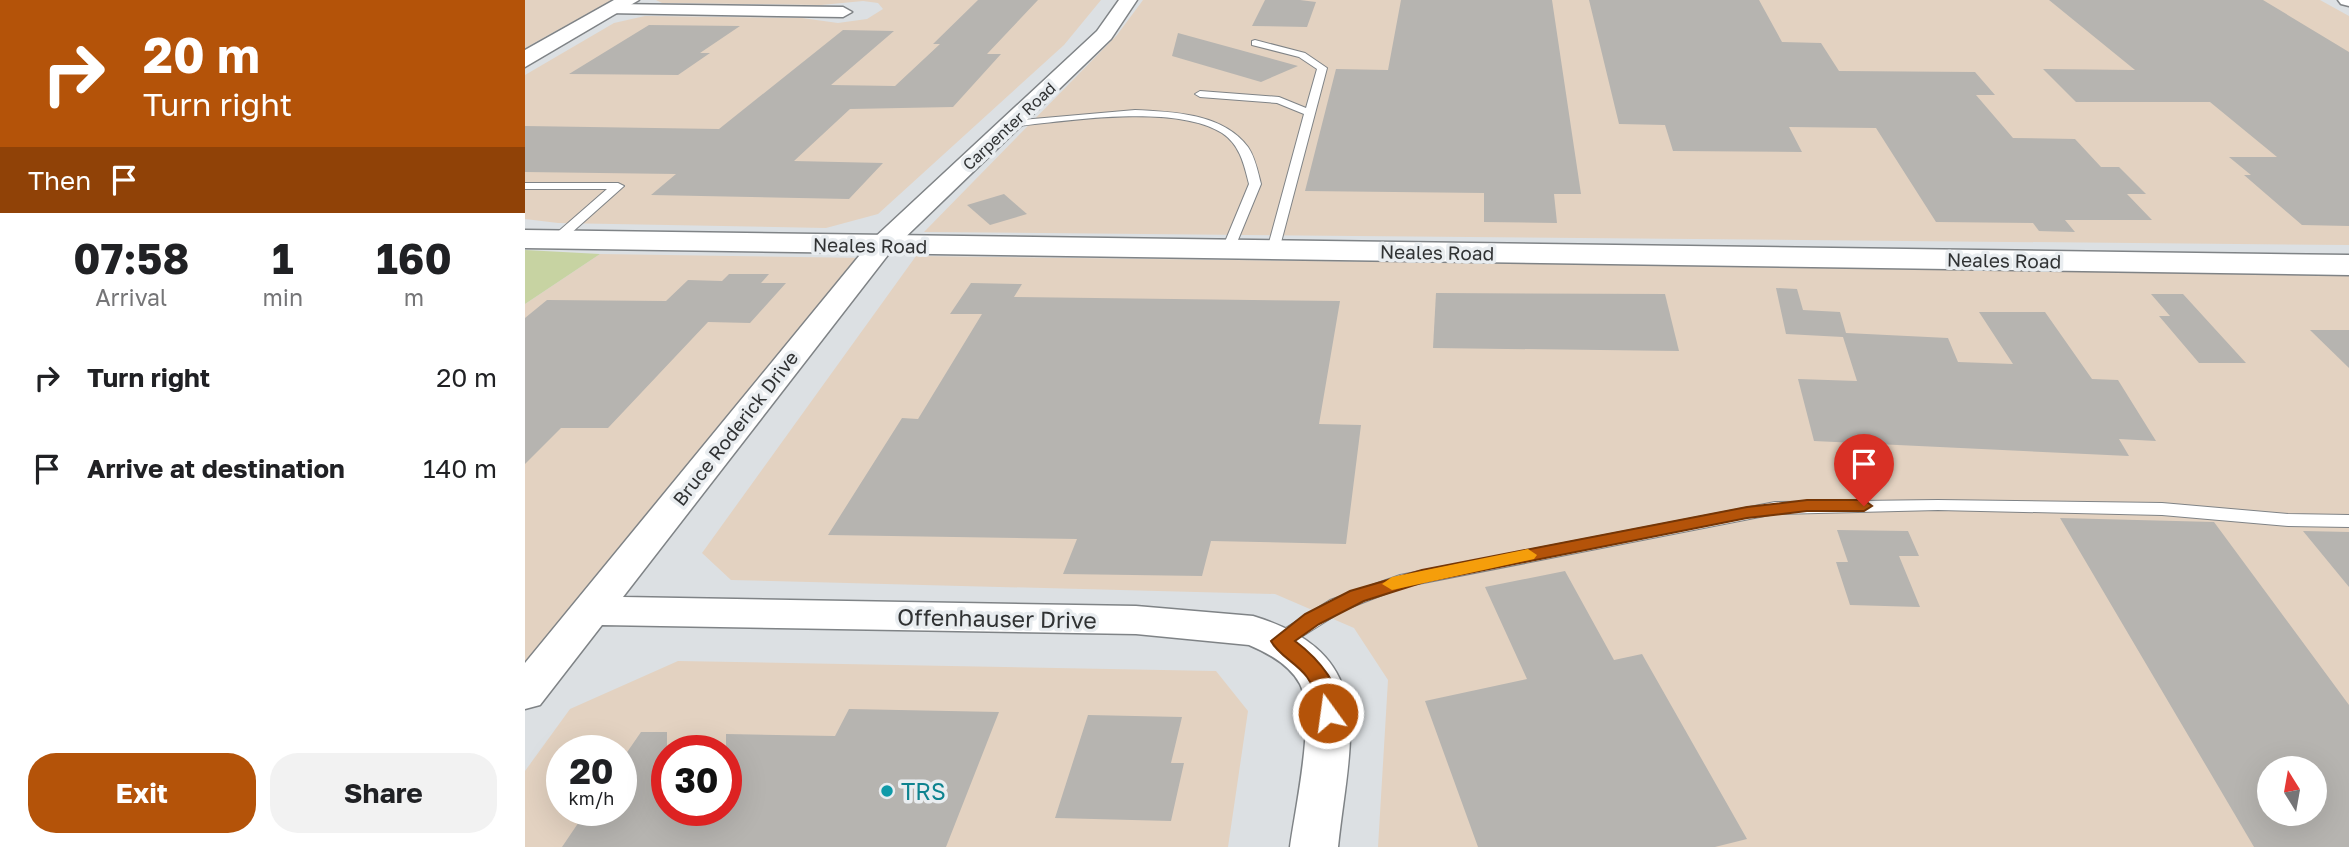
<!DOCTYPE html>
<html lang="en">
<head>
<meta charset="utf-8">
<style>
	body { margin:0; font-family:"Golos Text",sans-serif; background:#f2f2f2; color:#202124; height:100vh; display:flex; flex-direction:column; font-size:26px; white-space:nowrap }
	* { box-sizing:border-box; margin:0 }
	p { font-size:23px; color:#757577 }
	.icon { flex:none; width:38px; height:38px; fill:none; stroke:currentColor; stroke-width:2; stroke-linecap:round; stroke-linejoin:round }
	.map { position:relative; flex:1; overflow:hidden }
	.panel { display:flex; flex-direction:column; background:#fff; width:525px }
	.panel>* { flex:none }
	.hud { background:#b45309; color:#fff; overflow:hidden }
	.needle { width:46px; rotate:349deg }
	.buttons { position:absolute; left:1732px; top:756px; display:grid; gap:14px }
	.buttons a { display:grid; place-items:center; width:70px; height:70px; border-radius:50%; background:#fff; box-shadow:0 7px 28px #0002; font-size:35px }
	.speed { position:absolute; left:21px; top:735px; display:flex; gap:14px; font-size:35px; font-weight:700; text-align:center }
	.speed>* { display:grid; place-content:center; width:91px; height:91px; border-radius:50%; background:#fff; box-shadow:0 7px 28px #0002; line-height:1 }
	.speed small { font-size:18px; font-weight:400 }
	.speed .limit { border:10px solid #d22; background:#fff; color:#111 }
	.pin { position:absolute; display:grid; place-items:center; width:60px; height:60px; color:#fff; margin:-72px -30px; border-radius:50% 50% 50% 0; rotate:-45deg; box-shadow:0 0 7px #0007 }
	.pin .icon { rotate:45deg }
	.me { position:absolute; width:77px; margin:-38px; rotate:346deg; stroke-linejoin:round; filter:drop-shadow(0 0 5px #0008) }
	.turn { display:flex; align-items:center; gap:24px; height:147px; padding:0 28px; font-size:32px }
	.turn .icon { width:91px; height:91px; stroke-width:2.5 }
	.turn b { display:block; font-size:49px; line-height:60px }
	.then { display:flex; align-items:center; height:66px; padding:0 28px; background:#0003; gap:14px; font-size:26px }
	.eta { display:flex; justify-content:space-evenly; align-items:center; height:119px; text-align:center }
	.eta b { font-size:42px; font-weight:700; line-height:49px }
	.primary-button { display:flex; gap:14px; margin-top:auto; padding:14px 28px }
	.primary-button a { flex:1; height:80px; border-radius:28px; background:#b45309; color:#fff; font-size:28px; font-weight:700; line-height:80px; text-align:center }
	.primary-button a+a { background:#f2f2f2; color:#202124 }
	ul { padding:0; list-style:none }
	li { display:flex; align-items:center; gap:21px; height:91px; padding:0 28px }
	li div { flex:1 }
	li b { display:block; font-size:26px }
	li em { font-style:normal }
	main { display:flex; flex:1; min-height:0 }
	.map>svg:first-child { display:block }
	.industrial { fill:#e3d2c1; fill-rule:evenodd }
	.green { fill:#c7d3a2 }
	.building { fill:#b6b4b0; fill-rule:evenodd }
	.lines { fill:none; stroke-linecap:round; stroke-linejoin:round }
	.service-casing { stroke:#7f8386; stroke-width:2 }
	.minor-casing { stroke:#7f8386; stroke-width:3 }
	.tertiary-casing { stroke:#7f8386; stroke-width:3 }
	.secondary-casing { stroke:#7f8386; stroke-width:3 }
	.primary-casing { stroke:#7f8386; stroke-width:3 }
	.service { fill:#fff; fill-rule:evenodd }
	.minor { fill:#fff; fill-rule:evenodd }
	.tertiary { fill:#fff; fill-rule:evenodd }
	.secondary { fill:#fff; fill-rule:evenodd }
	.primary { fill:#fff; fill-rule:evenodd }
	.route { fill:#b45309; stroke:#753606; stroke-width:2 }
	.slow { fill:#f59e0b }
	.culture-dot { fill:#0f9aa8; stroke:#e9edf0; stroke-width:2.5 }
	.labels { text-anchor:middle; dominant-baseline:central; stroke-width:7; stroke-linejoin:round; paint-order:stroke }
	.far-street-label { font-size:16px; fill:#303233; stroke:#e9edf0 }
	.street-label { font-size:19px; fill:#303233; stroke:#e9edf0 }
	.near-street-label { font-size:23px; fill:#303233; stroke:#e9edf0 }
	.near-culture-label { font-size:23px; fill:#0d838f; stroke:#e9edf0; text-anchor:start }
</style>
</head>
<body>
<main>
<section class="panel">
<div class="hud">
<div class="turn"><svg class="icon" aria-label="right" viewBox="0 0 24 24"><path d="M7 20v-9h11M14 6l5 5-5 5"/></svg><div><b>20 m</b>Turn right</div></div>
<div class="then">Then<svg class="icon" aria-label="arrive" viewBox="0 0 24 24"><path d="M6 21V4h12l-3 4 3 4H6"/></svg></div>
</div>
<div class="eta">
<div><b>07:58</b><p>Arrival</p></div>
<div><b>1</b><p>min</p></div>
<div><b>160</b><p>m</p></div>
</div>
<ul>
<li><svg class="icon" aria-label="right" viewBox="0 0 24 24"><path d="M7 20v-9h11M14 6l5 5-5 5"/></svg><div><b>Turn right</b></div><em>20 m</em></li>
<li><svg class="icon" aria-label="arrive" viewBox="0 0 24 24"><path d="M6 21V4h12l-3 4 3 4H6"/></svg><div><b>Arrive at destination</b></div><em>140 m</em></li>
</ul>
<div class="primary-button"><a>Exit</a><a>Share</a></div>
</section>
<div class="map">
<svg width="1824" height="847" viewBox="0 0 1824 847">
	<rect width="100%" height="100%" fill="#dce0e3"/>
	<g class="industrial">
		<polygon points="0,0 87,0 0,48"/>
		<polygon points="131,0 576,0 539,45 353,214 301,228 33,223 0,219 0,75 89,23 120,16 277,18 313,23 342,19 358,9 353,3 338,1 296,5 137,3"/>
		<polygon points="618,0 1795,0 1824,16 1824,245 399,232 592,35"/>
		<polygon points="75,254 345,258 0,687 0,304"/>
		<path d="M391 256 1824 274V847H853L863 680 829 628 750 594 206 580 177 553ZM1745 768H1790V814H1745Z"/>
		<path d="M153 661 691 671 723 711 703 847H0V771L45 709ZM37 751H96V810H37ZM142 751H201V810H142Z"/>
	</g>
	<polygon class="green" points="0,250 75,254 0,304"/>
	<g class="building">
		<polygon points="453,0 513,0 462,54 476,54 428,107 325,109 269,161 358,163 324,199 126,195 151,174 0,172 0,126 194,129 318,30 369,31 306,85 370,86 415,44 408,44"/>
		<polygon points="740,0 775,0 791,2 782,27 727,26"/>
		<polygon points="876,0 1027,0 1056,194 1029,194 1032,223 959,222 959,193 780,191 811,69 863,70"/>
		<polygon points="1064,0 1234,0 1257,42 1296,43 1314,71 1450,72 1470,95 1451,95 1488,138 1550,139 1576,167 1594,167 1621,194 1602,194 1627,220 1540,220 1550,232 1514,231 1508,223 1411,222 1351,128 1264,127 1277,152 1148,151 1140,125 1094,124"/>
		<polygon points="1524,0 1738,0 1824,52 1824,226 1777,225 1719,175 1726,175 1704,157 1752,157 1685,102 1551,102 1518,69 1610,70"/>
		<polygon points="124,25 215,26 175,53 185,53 153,75 44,74"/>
		<polygon points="653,33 773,66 736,82 647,56"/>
		<polygon points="479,194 502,214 465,225 442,205"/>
		<polygon points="204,274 244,274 236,283 261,283 225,323 183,322 83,428 36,428 0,464 0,318 22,300 141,301 163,280 197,281"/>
		<polygon points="446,283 497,284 489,297 815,301 794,424 836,425 821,544 686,541 677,576 538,574 552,539 303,535 377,418 393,419 457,314 425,314"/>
		<polygon points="1251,288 1272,289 1278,310 1315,312 1321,333 1423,338 1433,362 1488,364 1454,312 1520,312 1567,379 1593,380 1631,441 1594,439 1604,456 1289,441 1273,379 1332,381 1318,337 1261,334"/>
		<polygon points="911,293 1140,294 1154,351 908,348"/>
		<polygon points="1626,294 1658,294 1721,363 1674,363 1634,316 1645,316"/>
		<polygon points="1785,330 1824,330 1824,368"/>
		<path d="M1535 518 1689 522 1824 705V847H1729ZM1745 768H1790V814H1745Z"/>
		<polygon points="1312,530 1383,531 1394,556 1374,556 1395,607 1325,605 1311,562 1323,562"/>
		<polygon points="1778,531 1824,532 1824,587"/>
		<polygon points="1040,571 1089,660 1117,654 1222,839 1190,847 953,847 900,701 1002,679 960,587"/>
		<polygon points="324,709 474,712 421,847 37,847 62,810 96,810 96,761 116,732 142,732 142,810 201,810 201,734 310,736"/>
		<polygon points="563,715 657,717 646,763 659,763 646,821 530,818"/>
	</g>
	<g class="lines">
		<defs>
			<g id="service">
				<polygon points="730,40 780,53 802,68 754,250 748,254 742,250 779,114 752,103 675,97 670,94 675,91 754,97 781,108 792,69 774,57 727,45 727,41"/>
				<path d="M610 110C648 112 698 113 723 147 730 157 733 172 736 184L708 252H698L697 249 724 184C719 164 715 145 697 133 650 103 539 121 485 127L480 124 485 121Z"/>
				<polygon points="0,183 93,183 99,186 35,243 27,243 27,237 82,189 0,189"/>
				<polygon points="1413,500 1637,503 1763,514 1824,515 1824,527 1763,526 1637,515 1413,510 1250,514 878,587 819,610 762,646 755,648 748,646 745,641 748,636 805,600 875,575 1250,502"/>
			</g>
			<g id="minor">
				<path d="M594 0H612L586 39 366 251 98 597 611 606 728 616C857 655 824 741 813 847H765C770 809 791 716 775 684 765 665 743 653 724 645L611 634 77 625 15 705 0 709V663L348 239 572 31Z"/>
				<polygon points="88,4 318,7 327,12 318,17 82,13 79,9"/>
			</g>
			<polygon id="tertiary" points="0,230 1824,255 1824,275 0,248"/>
			<polygon id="secondary" points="89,0 114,0 0,67 0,50"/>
			<polygon id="primary" points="1813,0 1824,0 1824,6 1816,4"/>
		</defs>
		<use href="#service" class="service-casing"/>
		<use href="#minor" class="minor-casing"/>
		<use href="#tertiary" class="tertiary-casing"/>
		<use href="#secondary" class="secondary-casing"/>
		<use href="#primary" class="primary-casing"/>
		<use href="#service" class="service"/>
		<use href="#minor" class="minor"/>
		<use href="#tertiary" class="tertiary"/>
		<use href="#secondary" class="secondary"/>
		<use href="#primary" class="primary"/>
	</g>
	<path class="route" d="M1282 500H1339L1347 506 1339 511H1282L1222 518 899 582 839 601 794 624 770 641C790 656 825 691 810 719H795C788 706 792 690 782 677 772 663 753 655 746 641L780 614 825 591 897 570 1222 507Z"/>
	<polygon class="slow" points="1003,549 1012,555 1009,559 867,590 857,584 867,577"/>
	<circle class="culture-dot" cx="362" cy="791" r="7"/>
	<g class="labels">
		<g class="far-street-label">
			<text transform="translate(484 126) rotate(-43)">Carpenter Road</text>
		</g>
		<g class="street-label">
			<text transform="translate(345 245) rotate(1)">Neales Road</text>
			<text transform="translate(912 252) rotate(1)">Neales Road</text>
			<text transform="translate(1479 260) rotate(1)">Neales Road</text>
			<text transform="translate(210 428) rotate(-52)">Bruce Roderick Drive</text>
		</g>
		<g class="near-street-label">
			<text transform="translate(472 618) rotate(1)">Offenhauser Drive</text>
		</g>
		<g class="near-culture-label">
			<text x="376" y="791">TRS</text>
		</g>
	</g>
</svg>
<div class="buttons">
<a><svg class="needle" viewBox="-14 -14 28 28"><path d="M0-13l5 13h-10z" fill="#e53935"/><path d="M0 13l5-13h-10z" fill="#757577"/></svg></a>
</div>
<div class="speed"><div>20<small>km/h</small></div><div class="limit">30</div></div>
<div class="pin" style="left:1339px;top:506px;background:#d93025"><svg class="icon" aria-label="arrive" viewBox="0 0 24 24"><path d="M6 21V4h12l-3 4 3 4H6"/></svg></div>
<svg class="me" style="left:803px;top:713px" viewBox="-20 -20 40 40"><circle r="17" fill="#b45309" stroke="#fff" stroke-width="3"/><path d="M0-11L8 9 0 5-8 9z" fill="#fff"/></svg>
</div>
</main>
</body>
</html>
